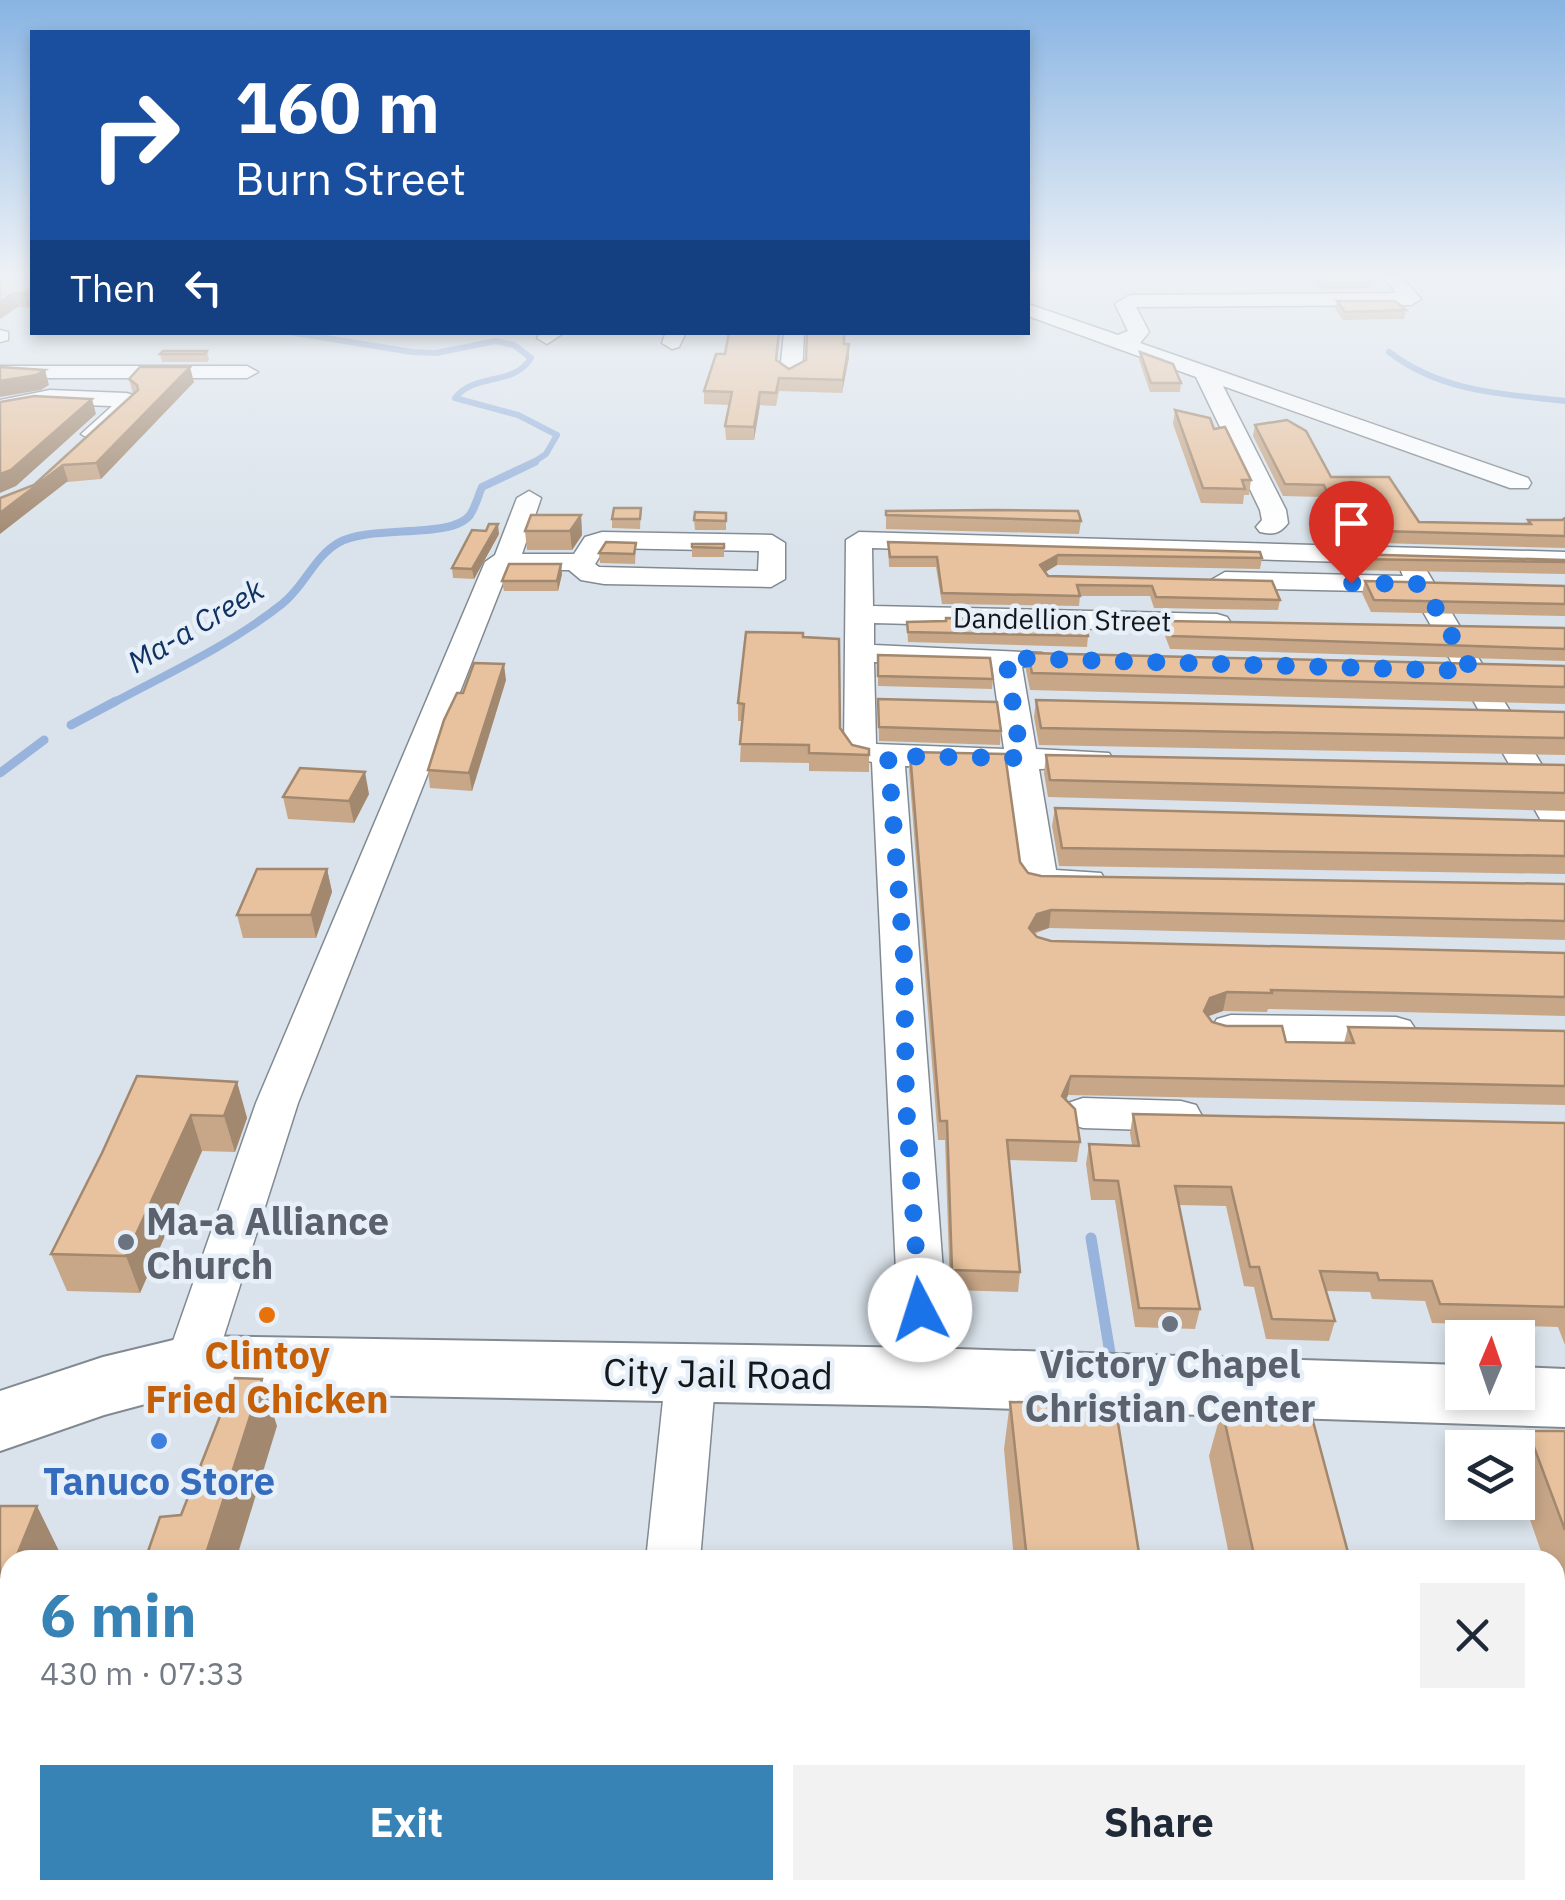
<!DOCTYPE html>
<html lang="en">
<head>
<meta charset="utf-8">
<style>
	body { margin:0; font-family:"IBM Plex Sans",sans-serif; background:#f2f2f3; color:#1f2937; height:100vh; display:flex; flex-direction:column; font-size:38px; white-space:nowrap }
	* { box-sizing:border-box; margin:0 }
	p { font-size:32px; color:#747a83 }
	.icon { flex:none; width:55px; height:55px; fill:none; stroke:currentColor; stroke-width:2; stroke-linecap:round; stroke-linejoin:round }
	.map { position:relative; flex:1; overflow:hidden }
	.panel { position:absolute; left:0px; top:1550px; width:1565px; height:350px; display:flex; flex-direction:column; background:#fff; border-radius:30px 30px 0 0; box-shadow:0 5px 15px #0003 }
	.panel>* { flex:none }
	.guide { position:absolute; left:30px; top:30px; width:1000px; height:305px; border-radius:0px; box-shadow:0 5px 15px #0003; background:#1a4fa0; color:#fff; overflow:hidden }
	.needle { width:65px; rotate:2deg }
	.tools { position:absolute; left:1445px; top:1320px; display:grid; gap:20px }
	.tools a { display:grid; place-items:center; width:90px; height:90px; border-radius:0px; background:#fff; box-shadow:0 5px 15px #0003; font-size:50px }
	.pin { position:absolute; display:grid; place-items:center; width:85px; height:85px; color:#fff; margin:-102px -42px; border-radius:50% 50% 50% 0; rotate:-45deg; box-shadow:0 0 10px #0007 }
	.pin .icon { rotate:45deg }
	.me { position:absolute; width:110px; margin:-55px; rotate:355deg; stroke-linejoin:round; filter:drop-shadow(0 0 8px #0008) }
	.turn { display:flex; align-items:center; gap:35px; height:210px; padding:0 40px; font-size:45px }
	.turn .icon { width:130px; height:130px; stroke-width:2.5 }
	.turn b { display:block; font-size:70px; line-height:85px }
	.then { display:flex; align-items:center; height:95px; padding:0 40px; background:#0003; gap:20px; font-size:38px }
	.round { display:grid; place-items:center; flex:none; width:105px; height:105px; border-radius:0px; background:#f2f2f3 }
	.summary { display:flex; align-items:center; justify-content:space-between; height:170px; padding:0 40px }
	h1 { font-size:60px; font-weight:700; line-height:75px; color:#3783b6 }
	.button { display:flex; gap:20px; margin-top:auto; padding:20px 40px }
	.button a { flex:1; height:115px; border-radius:0px; background:#3783b6; color:#fff; font-size:40px; font-weight:700; line-height:115px; text-align:center }
	.button a+a { background:#f2f2f3; color:#1f2937 }
	.map>svg:first-child { display:block }
	.lines { fill:none; stroke-linecap:round; stroke-linejoin:round }
	.stream-far3 { stroke:#99b4dc; stroke-width:6 }
	.stream-far2 { stroke:#99b4dc; stroke-width:8 }
	.stream-far1 { stroke:#99b4dc; stroke-width:9 }
	.stream { stroke:#99b4dc; stroke-width:11 }
	.street-casing { stroke:#828a91; stroke-width:3 }
	.secondary-casing { stroke:#828a91; stroke-width:4 }
	.street { fill:#fff; fill-rule:evenodd }
	.secondary { fill:#fff; fill-rule:evenodd }
	.wall { fill:#c8a788 }
	.shaded-wall { fill:#a2886f }
	.building { fill:#e8c29e; stroke:#a2886f; stroke-width:2.5 }
	.route { stroke:#1a73e8; stroke-width:18; stroke-dasharray:0 32.4 }
	.worship-dot { fill:#6b7280; stroke:#e7f0f8; stroke-width:4 }
	.food-dot { fill:#e8710a; stroke:#e7f0f8; stroke-width:4 }
	.shop-dot { fill:#3f7fe0; stroke:#e7f0f8; stroke-width:4 }
	.labels { text-anchor:middle; dominant-baseline:central; stroke-width:9; stroke-linejoin:round; paint-order:stroke }
	.far-street-label { font-size:28px; fill:#15181a; stroke:#e7f0f8 }
	.far-water-label { font-size:30px; font-style:italic; fill:#103162; stroke:#e7f0f8 }
	.near-worship-label { font-size:38px; font-weight:bold; fill:#5b616d; stroke:#e7f0f8; text-anchor:start }
	.near-food-label { font-size:38px; font-weight:bold; fill:#c56008; stroke:#e7f0f8 }
	.near-street-label { font-size:38px; fill:#15181a; stroke:#e7f0f8 }
	.near-shop-label { font-size:38px; font-weight:bold; fill:#366cbe; stroke:#e7f0f8 }
</style>
</head>
<body>
<div class="map">
<svg width="1565" height="1900" viewBox="0 0 1565 1900">
	<rect width="100%" height="100%" fill="#dae3eb"/>
	<g class="lines">
		<g class="stream-far3">
			<path d="M289 332 412 352 436 353 496 341 514 345 531 358C513 387 475 372 455 398L518 415 557 435 546 454 531 464"/>
			<path d="M1389 352C1441 392 1502 394 1565 401"/>
		</g>
		<path class="stream-far2" d="M111 704C169 673 230 645 282 604 304 587 314 557 338 543 370 524 451 540 470 515 475 508 478 496 482 487L535 462"/>
		<g class="stream-far1">
			<polyline points="71,725 116,701"/>
			<polyline points="0,773 44,740"/>
		</g>
		<polyline class="stream" points="1091,1238 1112,1365"/>
		<defs>
			<g id="street">
				<path d="M1382 276H1401L1421 299 1411 305 1136 307 1149 332 1140 343 1528 478 1531 483 1528 488H1510L1223 386 1286 510 1288 523C1280 534 1272 535 1260 532L1256 527 1262 520 1260 510 1196 377 1028 316V304L1118 335 1128 331 1115 304 1130 295 1396 293Z"/>
				<polygon points="0,330 8,332 8,340 0,342"/>
				<polygon points="541,332 565,332 547,344 537,338"/>
				<polygon points="666,332 686,332 679,347 672,349 662,343"/>
				<polygon points="784,332 804,332 802,373 791,379 780,373"/>
				<polygon points="0,366 247,366 258,372 247,378 0,378"/>
				<polygon points="50,390 126,393 134,395 137,406 101,439 93,441 81,434 112,406 50,404 0,414 0,400"/>
				<path d="M529 491 541 498 522 554H574L585 537 602 532 772 535 785 543V579L771 587 604 584 581 580 569 570H508L298 1103 215 1364 207 1378 190 1384 173 1378 165 1364 256 1103 485 562 495 555 517 498ZM605 548 759 551 758 571 599 567 595 564Z"/>
				<path d="M859 532 1565 552V568L1418 564 1427 571 1565 804V843L1553 840 1548 833 1412 592 1225 588 1211 580 1225 572 1403 576 1401 571 1411 564 872 548 873 606 1217 614 1227 617 1231 623 1227 629 1217 632 874 623V645L1042 653 1047 659 1042 665 1022 667 1036 749 1109 753 1114 760 1109 767 1039 769 1056 870 1101 873 1106 881 1101 889C1078 894 1050 893 1027 888L1022 880 1007 768 905 766 951 1377 943 1391 926 1397 909 1391 901 1377 872 762 849 757 844 750 846 540ZM874 662 992 666 1004 749 876 744Z"/>
				<polygon points="1231,1015 1396,1017 1410,1021 1416,1030 1410,1039 1396,1043 1231,1041 1217,1037 1211,1028 1217,1019"/>
				<polygon points="1083,1098 1181,1101 1196,1105 1202,1116 1196,1127 1181,1131 1083,1128 1068,1123 1062,1113 1068,1103"/>
				<polygon points="691,1352 708,1358 716,1372 700,1560 646,1560 666,1372 674,1358"/>
				<polygon points="1555,1833 1565,1833 1565,1895 1542,1890 1555,1890"/>
				<polygon points="609,1890 673,1890 672,1900 608,1900"/>
			</g>
			<polygon id="secondary" points="190,1336 926,1348 1462,1365 1462,1392 1518,1392 1518,1367 1565,1369 1565,1427 926,1406 190,1392 104,1415 0,1451 0,1391 103,1357"/>
		</defs>
		<use href="#street" class="street-casing"/>
		<use href="#secondary" class="secondary-casing"/>
		<use href="#street" class="street"/>
		<use href="#secondary" class="secondary"/>
	</g>
	<g class="wall">
		<polygon points="0,276 32,276 28,308 18,307"/>
		<polygon points="1309,276 1368,276 1366,276 1372,282 1371,289 1320,290"/>
		<polygon points="1337,301 1406,310 1404,319 1343,320 1335,309"/>
		<polygon points="729,332 780,332 777,361 789,369 844,344 849,357 842,393 779,391 776,406 760,405 754,440 726,440 725,426 729,405 704,404 704,391 725,354"/>
		<polygon points="207,351 209,360 207,362 162,362 160,354"/>
		<polygon points="1140,352 1181,383 1180,392 1150,392 1139,360"/>
		<polygon points="129,379 194,382 101,479 34,485 133,394"/>
		<polygon points="1175,410 1214,429 1251,480 1249,495 1244,495 1243,504 1201,503 1173,424"/>
		<polygon points="1255,425 1331,477 1419,522 1527,524 1528,520 1562,520 1565,518 1565,548 1341,542 1322,497 1283,496 1253,436"/>
		<polygon points="641,508 640,529 612,528 612,519"/>
		<polygon points="886,511 1081,521 1079,534 886,529"/>
		<polygon points="726,513 726,530 695,530 694,520"/>
		<polygon points="581,515 582,535 572,550 527,550 525,531"/>
		<polygon points="486,531 499,534 474,579 453,578 452,568"/>
		<polygon points="888,542 1262,558 1260,569 1057,565 1045,572 1048,576 1272,581 1280,600 1278,610 1154,608 1150,596 1080,596 1079,606 942,604 936,567 889,567"/>
		<polygon points="636,543 635,564 600,563 599,553"/>
		<rect x="692" y="544" width="32" height="13"/>
		<polygon points="1350,554 1565,560 1565,574 1350,570 1347,565"/>
		<polygon points="562,574 558,591 504,591 502,581"/>
		<polygon points="1365,581 1565,586 1565,616 1371,612 1362,593"/>
		<polygon points="1166,621 1565,628 1565,661 1170,649 1164,633"/>
		<polygon points="907,622 1088,636 1087,647 908,642"/>
		<polygon points="803,637 840,728 852,745 869,749 869,772 809,771 809,763 740,762 742,721 738,721 738,703"/>
		<polygon points="1028,653 1565,666 1565,704 1030,690 1026,670"/>
		<polygon points="878,655 993,679 992,689 878,686"/>
		<polygon points="506,680 472,791 430,788 428,770 463,693"/>
		<polygon points="878,699 1001,731 1000,745 879,741"/>
		<polygon points="1036,700 1565,712 1565,755 1039,745 1034,717"/>
		<polygon points="910,752 1020,862 1028,873 1041,876 1565,884 1565,940 1049,928 1034,934 1037,937 1051,941 1565,953 1565,1016 1268,1009 1267,1012 1223,1011 1208,1016 1212,1022 1286,1042 1344,1043 1348,1027 1565,1031 1565,1105 1068,1095 1066,1100 1080,1142 1077,1162 1009,1160 1020,1272 1018,1292 950,1290 945,1140 938,1140 909,770"/>
		<polygon points="1046,755 1565,765 1565,811 1048,797 1044,773"/>
		<polygon points="369,794 354,823 288,819 283,797"/>
		<polygon points="1055,808 1565,821 1565,874 1059,866 1052,826"/>
		<polygon points="327,869 332,892 316,938 243,938 237,915"/>
		<polygon points="237,1082 247,1118 235,1152 202,1151 140,1293 67,1291 51,1254 102,1153"/>
		<polygon points="1133,1114 1565,1123 1565,1345 1558,1327 1432,1323 1425,1301 1372,1299 1370,1292 1326,1291 1335,1321 1329,1341 1266,1339 1254,1287 1244,1286 1226,1206 1179,1205 1200,1309 1195,1329 1135,1327 1115,1200 1091,1200 1086,1164 1089,1144 1132,1145 1130,1133"/>
		<polygon points="1010,1402 1139,1553 1229,1555 1209,1456 1222,1409 1350,1560 1014,1560 1004,1449"/>
		<polygon points="1528,1431 1565,1431 1565,1617 1555,1589 1555,1560 1544,1560 1518,1485 1518,1452"/>
		<polygon points="459,1890 588,1890 588,1900 462,1900"/>
	</g>
	<g class="shaded-wall">
		<polygon points="32,287 32,304 28,308 24,294"/>
		<polygon points="14,293 18,307 0,319 0,302"/>
		<polygon points="849,344 849,357 842,393 843,380"/>
		<polygon points="190,367 194,382 101,479 96,463"/>
		<polygon points="45,370 49,385 41,390 0,397 0,381"/>
		<polygon points="760,392 760,405 754,440 754,427"/>
		<polygon points="92,399 96,414 16,486 0,493 0,474"/>
		<polygon points="63,465 68,481 0,534 0,513"/>
		<polygon points="581,515 582,535 572,550 570,531"/>
		<polygon points="498,524 499,534 474,579 472,569"/>
		<polygon points="1058,555 1057,565 1039,576 1040,565"/>
		<polygon points="561,564 562,574 558,591 557,581"/>
		<polygon points="504,664 506,680 472,791 469,773"/>
		<polygon points="365,772 369,794 354,823 349,801"/>
		<polygon points="327,869 332,892 316,938 311,915"/>
		<polygon points="1051,910 1049,928 1035,932 1027,946 1029,928 1037,914"/>
		<polygon points="1227,992 1223,1011 1206,1017 1204,1011 1210,998"/>
		<polygon points="1071,1076 1068,1095 1059,1115 1062,1096"/>
		<polygon points="237,1082 247,1118 235,1152 224,1116"/>
		<polygon points="191,1115 202,1151 140,1293 126,1256"/>
		<polygon points="262,1379 277,1426 236,1560 204,1560"/>
		<polygon points="37,1506 60,1553 58,1560 15,1560"/>
		<polygon points="10,1571 10,1679 0,1704 0,1595"/>
		<polygon points="97,1890 135,1890 132,1900 94,1900"/>
		<polygon points="279,1890 294,1890 291,1900 276,1900"/>
		<polygon points="583,1890 588,1890 588,1900 585,1900"/>
	</g>
	<g class="building">
		<polygon points="0,276 32,276 32,287 24,294 14,293 0,302"/>
		<polygon points="1316,276 1365,276 1372,282 1321,282"/>
		<polygon points="1337,301 1395,301 1406,310 1345,312"/>
		<polygon points="729,332 779,332 776,360 789,369 806,360 807,332 844,332 844,344 849,344 843,380 779,378 776,393 760,392 754,427 725,426 732,392 704,391 716,354 725,354"/>
		<polygon points="163,351 207,351 205,354 160,354"/>
		<polygon points="1140,352 1173,364 1181,383 1151,383"/>
		<polygon points="0,367 45,370 36,375 0,381"/>
		<polygon points="140,367 190,367 96,463 63,465 0,513 0,498 34,485 138,390 137,385 129,379"/>
		<polygon points="34,396 92,399 11,470 0,474 0,402"/>
		<polygon points="1175,410 1210,418 1214,429 1225,427 1251,480 1242,480 1245,489 1203,488"/>
		<polygon points="1287,420 1306,431 1331,477 1389,477 1419,522 1531,524 1528,520 1562,520 1565,518 1565,536 1343,530 1324,485 1285,484 1255,425"/>
		<polygon points="614,508 641,508 640,519 612,519"/>
		<polygon points="994,510 1078,511 1081,521 886,515 886,511"/>
		<polygon points="695,512 726,513 726,521 694,520"/>
		<polygon points="531,515 581,515 570,531 525,531"/>
		<polygon points="489,524 498,524 472,569 452,568 472,530 486,531"/>
		<polygon points="606,542 636,543 634,554 599,553"/>
		<polygon points="888,542 1260,552 1262,558 1058,555 1040,565 1048,576 1272,581 1280,600 1156,597 1152,586 1077,585 1080,596 942,593 937,557 890,557"/>
		<polygon points="692,544 724,544 724,548 692,547"/>
		<polygon points="1350,554 1565,560 1565,562 1353,559"/>
		<polygon points="509,564 561,564 557,581 502,581"/>
		<polygon points="1365,581 1565,586 1565,604 1374,600"/>
		<polygon points="946,618 1084,621 1088,636 908,632 907,622 946,621"/>
		<polygon points="1166,621 1565,628 1565,649 1172,636"/>
		<polygon points="746,632 803,633 803,637 839,639 840,728 852,745 869,749 869,755 809,753 809,745 740,744 744,704 738,703"/>
		<polygon points="1028,653 1565,666 1565,687 1032,673"/>
		<polygon points="878,655 990,658 993,679 878,676"/>
		<polygon points="474,663 504,664 469,773 428,770 444,720 457,693 463,693"/>
		<polygon points="878,699 997,702 1001,731 879,727"/>
		<polygon points="1036,700 1565,712 1565,738 1041,728"/>
		<polygon points="910,752 1005,754 1020,862 1028,873 1041,876 1565,884 1565,921 1051,910 1037,914 1029,928 1037,937 1051,941 1565,953 1565,997 1271,990 1272,993 1227,992 1210,998 1204,1011 1212,1022 1226,1026 1282,1026 1286,1042 1354,1043 1348,1027 1565,1031 1565,1086 1071,1076 1062,1096 1075,1109 1080,1142 1007,1140 1020,1272 952,1270 947,1121 940,1121"/>
		<polygon points="1046,755 1565,765 1565,793 1050,780"/>
		<polygon points="300,768 365,772 349,801 283,797"/>
		<polygon points="1055,808 1565,821 1565,856 1062,848"/>
		<polygon points="257,869 327,869 311,915 237,915"/>
		<polygon points="137,1076 237,1082 224,1116 191,1115 126,1256 51,1254 102,1153"/>
		<polygon points="1133,1114 1565,1123 1565,1307 1440,1304 1432,1281 1379,1280 1377,1273 1320,1271 1335,1321 1272,1319 1259,1267 1250,1267 1231,1187 1175,1186 1200,1309 1139,1308 1118,1181 1094,1180 1089,1144 1139,1146"/>
		<polygon points="235,1378 262,1379 204,1560 145,1560 160,1517 181,1515"/>
		<polygon points="1010,1402 1115,1404 1139,1553 1254,1555 1222,1409 1310,1410 1350,1560 1027,1560"/>
		<polygon points="1528,1431 1565,1431 1565,1530"/>
		<polygon points="0,1506 37,1506 15,1560 10,1560 10,1571 0,1595"/>
		<polygon points="29,1890 97,1890 94,1900 25,1900"/>
		<polygon points="175,1890 279,1890 276,1900 172,1900"/>
	</g>
	<linearGradient id="sky" x2="0" y2="1"><stop stop-color="#88b4e3"/><stop offset="0.51" stop-color="#eef2f6"/><stop offset="1" stop-color="#eef2f6" stop-opacity="0"/></linearGradient>
	<rect width="1565" height="542" fill="url(#sky)"/>
	<g class="lines">
		<polyline class="route" points="920,1310 906,1104 904,956 888,756 1021,758 1006,658 1472,671 1422,584 1351,583"/>
	</g>
	<g class="worship-dot">
		<circle cx="126" cy="1242" r="10"/>
		<circle cx="1170" cy="1324" r="10"/>
	</g>
	<circle class="food-dot" cx="267" cy="1315" r="10"/>
	<circle class="shop-dot" cx="159" cy="1441" r="10"/>
	<g class="labels">
		<g class="far-street-label">
			<text transform="translate(1062 619) rotate(1)">Dandellion Street</text>
		</g>
		<g class="far-water-label">
			<text transform="translate(195 625) rotate(-31)">Ma-a Creek</text>
		</g>
		<g class="near-worship-label">
			<text x="146" y="1220">Ma-a Alliance<tspan x="146" dy="44">Church</tspan></text>
			<text x="1170" y="1363" text-anchor="middle">Victory Chapel<tspan x="1170" dy="44">Christian Center</tspan></text>
		</g>
		<g class="near-food-label">
			<text x="267" y="1354">Clintoy<tspan x="267" dy="44">Fried Chicken</tspan></text>
		</g>
		<g class="near-street-label">
			<text transform="translate(718 1373) rotate(1)">City Jail Road</text>
		</g>
		<g class="near-shop-label">
			<text x="159" y="1480">Tanuco Store</text>
		</g>
	</g>
</svg>
<div class="tools">
<a><svg class="needle" viewBox="-14 -14 28 28"><path d="M0-13l5 13h-10z" fill="#e53935"/><path d="M0 13l5-13h-10z" fill="#747a83"/></svg></a>
<a><svg class="icon" aria-label="layers" viewBox="0 0 24 24"><path d="M12 4l9 5-9 5-9-5zM3 14l9 5 9-5"/></svg></a>
</div>
<div class="pin" style="left:1351px;top:583px;background:#d93025"><svg class="icon" aria-label="arrive" viewBox="0 0 24 24"><path d="M6 21V4h12l-3 4 3 4H6"/></svg></div>
<svg class="me" style="left:920px;top:1310px" viewBox="-20 -20 40 40"><circle r="19" fill="#fff"/><path d="M0-13L10 11 0 6-10 11z" fill="#1a73e8"/></svg>
<div class="guide">
<div class="turn"><svg class="icon" aria-label="right" viewBox="0 0 24 24"><path d="M7 20v-9h11M14 6l5 5-5 5"/></svg><div><b>160 m</b>Burn Street</div></div>
<div class="then">Then<svg class="icon" aria-label="left" viewBox="0 0 24 24"><path d="M17 20v-9H6M10 6l-5 5 5 5"/></svg></div>
</div>
<section class="panel">
<div class="summary"><div><h1>6 min</h1><p>430 m · 07:33</p></div><a class="round"><svg class="icon" aria-label="close" viewBox="0 0 24 24"><path d="M6 6l12 12M18 6L6 18"/></svg></a></div>
<div class="button"><a>Exit</a><a>Share</a></div>
</section>
</div>
</body>
</html>
